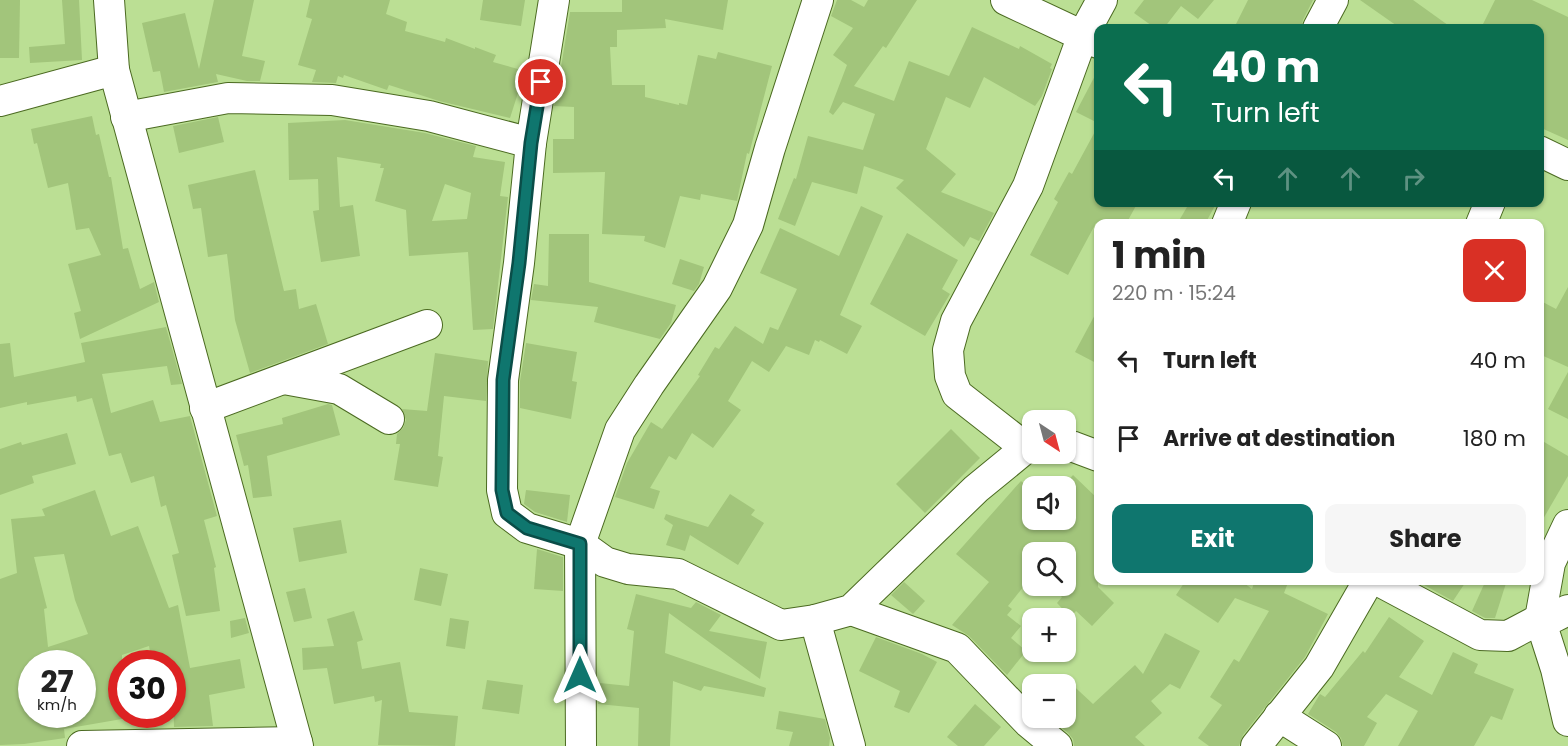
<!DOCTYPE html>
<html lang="en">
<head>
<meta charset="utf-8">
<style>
	body { margin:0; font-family:Poppins,sans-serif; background:#f6f6f6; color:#222; height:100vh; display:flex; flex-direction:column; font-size:22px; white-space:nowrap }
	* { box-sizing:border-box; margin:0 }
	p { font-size:20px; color:#767676 }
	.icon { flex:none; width:33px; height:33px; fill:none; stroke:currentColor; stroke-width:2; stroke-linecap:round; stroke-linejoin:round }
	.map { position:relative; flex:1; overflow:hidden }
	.details { position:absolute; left:1094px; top:219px; width:450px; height:366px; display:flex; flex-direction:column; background:#fff; border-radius:12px; box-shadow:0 2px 4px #0004 }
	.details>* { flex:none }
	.hud { position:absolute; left:1094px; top:24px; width:450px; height:183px; border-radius:12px; box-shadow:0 2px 4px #0004; background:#0b6e4f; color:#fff; overflow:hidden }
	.needle { width:39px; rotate:144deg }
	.tools { position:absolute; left:1022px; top:410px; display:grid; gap:12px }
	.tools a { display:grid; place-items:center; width:54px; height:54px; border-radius:12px; background:#fff; box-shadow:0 2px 4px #0004; font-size:30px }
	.speed { position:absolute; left:18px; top:650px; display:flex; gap:12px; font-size:30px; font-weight:700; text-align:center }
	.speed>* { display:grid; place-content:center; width:78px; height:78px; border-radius:50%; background:#fff; box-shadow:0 2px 4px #0004; line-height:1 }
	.speed small { font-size:15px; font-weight:400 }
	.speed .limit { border:9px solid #d22; background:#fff; color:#111 }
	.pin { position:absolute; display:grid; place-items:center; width:51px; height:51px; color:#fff; margin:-26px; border:3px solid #fff; border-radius:50%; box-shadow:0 2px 6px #0007 }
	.me { position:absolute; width:66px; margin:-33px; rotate:0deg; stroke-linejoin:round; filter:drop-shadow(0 0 4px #0008) }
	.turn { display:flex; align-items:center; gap:21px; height:126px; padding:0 18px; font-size:27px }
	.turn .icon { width:78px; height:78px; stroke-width:2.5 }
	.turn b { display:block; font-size:42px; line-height:51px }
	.lanes { display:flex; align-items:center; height:57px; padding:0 18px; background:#0003; justify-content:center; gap:30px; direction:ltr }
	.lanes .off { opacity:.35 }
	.round { display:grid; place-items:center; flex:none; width:63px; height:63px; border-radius:12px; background:#f6f6f6 }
	.head { display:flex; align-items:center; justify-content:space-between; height:102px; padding:0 18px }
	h1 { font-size:36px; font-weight:700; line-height:45px }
	.primary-button { display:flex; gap:12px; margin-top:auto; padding:12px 18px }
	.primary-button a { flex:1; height:69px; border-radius:12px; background:#0f766e; color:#fff; font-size:24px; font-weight:700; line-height:69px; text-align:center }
	.primary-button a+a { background:#f6f6f6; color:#222 }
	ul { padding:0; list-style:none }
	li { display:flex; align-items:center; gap:18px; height:78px; padding:0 18px }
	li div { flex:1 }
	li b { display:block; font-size:22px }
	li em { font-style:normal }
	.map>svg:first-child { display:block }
	.building { fill:#a2c57b; fill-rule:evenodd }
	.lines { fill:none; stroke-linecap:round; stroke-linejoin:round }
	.minor-casing { stroke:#4b6a21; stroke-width:32 }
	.minor { stroke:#fff; stroke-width:30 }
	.route-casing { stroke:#0a4d48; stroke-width:15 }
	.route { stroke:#0f766e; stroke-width:10 }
</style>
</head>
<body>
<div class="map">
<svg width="1568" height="746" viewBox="0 0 1568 746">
	<rect width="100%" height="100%" fill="#bbdf94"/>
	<g class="building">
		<polygon points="0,0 20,0 19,58 0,58"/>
		<polygon points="62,0 79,0 82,60 30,63 29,47 65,44"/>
		<polygon points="214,0 254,0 242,56 265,61 260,81 247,81 216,74 218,82 164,92 160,71 153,72 142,23 185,13 199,69"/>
		<polygon points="310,0 390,0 386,14 407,22 405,31 445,42 446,38 475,49 475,47 496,55 493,62 525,71 510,118 439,101 389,85 387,90 344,75 343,78 338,76 336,83 312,82 316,70 298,65 312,19 306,17"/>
		<polygon points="483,0 525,0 521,26 480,20"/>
		<polygon points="622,0 728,0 723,30 665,19 666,28 617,30 617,47 610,47 612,85 645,85 645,97 679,105 679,103 687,105 698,55 716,59 718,52 772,66 749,154 747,153 737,201 701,194 700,200 680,196 665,248 644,241 645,236 602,234 605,172 553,173 553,139 574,139 574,107 554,106 559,79 561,79 561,67 570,12 622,12"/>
		<polygon points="837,0 851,0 864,7 868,0 917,0 886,48 883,46 854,86 894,101 909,61 949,76 972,27 1019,49 1020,46 1052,64 1050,68 1052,69 1042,96 1035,106 984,77 970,108 946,97 926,149 956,174 941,192 994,213 979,241 970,237 964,247 896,188 904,180 864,166 857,194 812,182 795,226 778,219 794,178 796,179 808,136 863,150 875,114 843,102 833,115 829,112 847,65 833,55 853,28 831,16"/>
		<polygon points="1144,0 1214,0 1198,19 1181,6 1164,28 1155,28 1134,13"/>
		<polygon points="1248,0 1313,0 1303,20 1301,28 1234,28"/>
		<polygon points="1360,0 1413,0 1452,28 1400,28"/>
		<polygon points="1495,0 1532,0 1568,17 1568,140 1539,127 1539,28 1481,28"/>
		<polygon points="1098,70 1098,123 1076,112"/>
		<polygon points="92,116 96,135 99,134 109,177 111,177 123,249 128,248 140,289 154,282 159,302 80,339 74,313 81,311 68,264 101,255 89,228 76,230 68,183 48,188 37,143 34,144 31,129"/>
		<polygon points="218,117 224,142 179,153 173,126"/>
		<path d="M345 120 425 133 476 146 473 157 505 162 500 196 508 197 493 329 473 330 468 252 409 256 406 210 375 201 384 168H380L381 164 337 157 340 207 353 205 360 256 321 262 313 211 319 210 318 179 289 180 288 123ZM445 184 471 193 467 219 432 221Z"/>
		<polygon points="1098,126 1098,202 1138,202 1126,224 1096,223 1068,275 1030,255 1058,202 1054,199 1069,172 1072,174"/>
		<polygon points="255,170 284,291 296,289 299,309 316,304 328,344 250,373 235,320 227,254 208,257 201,208 193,209 188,185"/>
		<polygon points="1190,202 1217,202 1205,224 1177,224"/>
		<polygon points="861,206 883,216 840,315 862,326 847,354 820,340 819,342 815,340 809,355 786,346 769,372 752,361 728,401 741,410 713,448 692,433 676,460 669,456 650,488 660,491 654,509 615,497 627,463 651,422 662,429 700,376 698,375 715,347 719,349 735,326 763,344 770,327 778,330 797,289 760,273 780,228 839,256"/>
		<polygon points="907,233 958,260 942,289 950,294 925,336 870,304"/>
		<polygon points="549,234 589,234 589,282 676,305 671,323 660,339 594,322 598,307 531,300 534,284 548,286"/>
		<polygon points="680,259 704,267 699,284 694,291 672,284"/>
		<polygon points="1568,287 1568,367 1539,354 1539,300 1556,309"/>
		<polygon points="1098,309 1098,364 1075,352"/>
		<polygon points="166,327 182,384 171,385 167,366 102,374 111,413 153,400 160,422 190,416 217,516 204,520 216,567 214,568 220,611 186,616 172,555 179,553 166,505 161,507 154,476 131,483 121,453 109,456 92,398 77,402 76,396 27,405 27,402 0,408 0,344 10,343 14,377 85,362 81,343"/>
		<polygon points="526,343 577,352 572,381 577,382 571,419 520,408 520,381"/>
		<polygon points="435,353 488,361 486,401 444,396 438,456 443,457 438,487 394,480 400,444 396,444 397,434 403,428 406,420 402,409 427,411"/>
		<polygon points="1568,372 1568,419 1548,409"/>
		<polygon points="328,404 332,405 340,435 267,456 272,496 253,498 248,465 244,466 236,435 283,424 282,418"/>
		<polygon points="951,429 980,458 925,513 896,484"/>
		<polygon points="67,433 76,464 32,476 34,483 0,495 0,449 21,442 22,445"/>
		<polygon points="1539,439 1568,456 1568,476 1539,526"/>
		<polygon points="1073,475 1098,499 1098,587 1114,603 1092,626 1076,611 1070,617 1057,603 1062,597 1050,585 1065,585 1065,552 1032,552 1032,576 1008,606 1012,609 1007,615 1021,626 1011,638 1026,651 1007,675 969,636 952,625 989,582 956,554 1021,481 1032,491 1032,519 1065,519 1065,484"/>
		<path d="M95 490 111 536 138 526 169 608 178 605 190 668 240 659 245 688 209 695 213 726 174 727 172 663H152L149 646 122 655V719L64 729 65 738 24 744 0 745V579L17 573 11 519 45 516 42 509ZM64 554 75 600 88 634 48 647 44 609 47 608 34 557ZM32 663H82V691L87 714H32Z"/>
		<polygon points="526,490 570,495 567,522 535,512 524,504"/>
		<polygon points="730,494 755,510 751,515 764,523 738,565 690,535 685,551 666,545 673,525 664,519 666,514 708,527"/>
		<polygon points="341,520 347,553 299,562 293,528"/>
		<polygon points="537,549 563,557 563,591 534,589"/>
		<polygon points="420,568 448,574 441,606 414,600"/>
		<polygon points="1186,580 1240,580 1252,589 1255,580 1289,580 1284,593 1328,614 1305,657 1243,735 1239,746 1209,746 1198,738 1222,705 1210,697 1234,659 1239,662 1269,611 1235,598 1218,623 1176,595"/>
		<polygon points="1415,580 1467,580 1453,601"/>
		<polygon points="1486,580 1507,580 1495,618 1485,618 1472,611"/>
		<polygon points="904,582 925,601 913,614 891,595"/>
		<polygon points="305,588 312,618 294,622 286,592"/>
		<polygon points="636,594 691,608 696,602 721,615 709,631 767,642 760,679 669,613 665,653 766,688 764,697 704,686 701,691 673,681 670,746 638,746 639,708 598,704 600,683 629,686 634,631 627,629"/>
		<polygon points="354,611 363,640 357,642 362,669 400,662 409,712 458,716 455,746 378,745 382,700 375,702 374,696 334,704 327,668 303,670 302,648 334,646 327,619"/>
		<polygon points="1389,617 1424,641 1399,677 1432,695 1453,652 1478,664 1474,673 1514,689 1502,720 1491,716 1474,746 1398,746 1418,711 1386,694 1367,717 1377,723 1364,746 1343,746 1341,738 1336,732 1308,714 1320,694 1325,697 1363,651 1365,653"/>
		<polygon points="245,618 249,633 231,638 230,621"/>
		<polygon points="450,618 469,621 465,649 446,646"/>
		<polygon points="1165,633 1200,651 1180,689 1170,684 1151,701 1162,713 1135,737 1145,746 1074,746 1073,739 1068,733 1049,717 1065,717 1065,678 1093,704 1135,665 1143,674"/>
		<polygon points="876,637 922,654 937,662 909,713 894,707 900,691 859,671"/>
		<polygon points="487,680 523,685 519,714 482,709"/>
		<polygon points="975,704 1001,727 984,746 958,746 947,737"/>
		<polygon points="779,711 825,719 830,738 829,746 789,746 793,732 776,729"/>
	</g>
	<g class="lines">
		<defs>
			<g id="minor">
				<polyline points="109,0 114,70 298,746"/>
				<polyline points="554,0 531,143 519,263 503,380 502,490 507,513 527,528 580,544 605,562 628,569 678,574 781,625 815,620 851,610 976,489 1026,448 1032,447"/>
				<polyline points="1006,0 1098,43"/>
				<polyline points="1318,28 1333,0"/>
				<polyline points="0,101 114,70"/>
				<polyline points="126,117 228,98 332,100 429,116 531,143"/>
				<polyline points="1539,151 1568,165"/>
				<polyline points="1227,224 1236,202"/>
				<polyline points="1481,224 1490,202"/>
				<polyline points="284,379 339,389 389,419"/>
				<polyline points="205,408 427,325"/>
				<polyline points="1065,446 1074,447 1098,456"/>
				<polyline points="1026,448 957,394 950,376 948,350 956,321 1028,186 1083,35 1102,0"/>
				<polyline points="1568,525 1550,563 1540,619 1556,669 1568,721"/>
				<polyline points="1377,580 1480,635 1508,636 1540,619 1554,617 1568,610"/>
				<polyline points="851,610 957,648 1029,723 1057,746"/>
				<polyline points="815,620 850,746"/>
				<polyline points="1279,716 1326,746"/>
				<polyline points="82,746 297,742"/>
				<polyline points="581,746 580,544 620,430 649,385 717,288 748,225 770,148 818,0"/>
				<polyline points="1256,746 1319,667 1369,580"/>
			</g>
		</defs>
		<use href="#minor" class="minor-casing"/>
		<use href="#minor" class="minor"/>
	</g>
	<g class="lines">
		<defs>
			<polyline id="route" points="541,82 531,143 519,263 503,380 502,490 507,513 527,528 580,544 580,675"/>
		</defs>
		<use href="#route" class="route-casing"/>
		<use href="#route" class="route"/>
	</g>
</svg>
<div class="tools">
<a><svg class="needle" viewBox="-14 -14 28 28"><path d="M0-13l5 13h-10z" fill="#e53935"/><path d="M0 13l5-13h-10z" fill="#767676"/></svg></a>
<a><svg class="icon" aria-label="sound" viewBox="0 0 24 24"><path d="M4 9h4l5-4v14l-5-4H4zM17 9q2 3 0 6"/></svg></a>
<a><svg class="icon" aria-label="search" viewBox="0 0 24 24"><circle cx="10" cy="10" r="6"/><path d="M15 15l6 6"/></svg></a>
<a>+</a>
<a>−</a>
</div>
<div class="speed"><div>27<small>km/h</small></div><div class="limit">30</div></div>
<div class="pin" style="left:541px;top:82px;background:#d93025"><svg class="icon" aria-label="arrive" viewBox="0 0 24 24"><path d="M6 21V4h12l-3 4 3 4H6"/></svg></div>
<svg class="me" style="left:580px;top:675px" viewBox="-20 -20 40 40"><path d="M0-17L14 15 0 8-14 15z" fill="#0f766e" stroke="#fff" stroke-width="4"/></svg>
<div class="hud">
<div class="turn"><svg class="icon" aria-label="left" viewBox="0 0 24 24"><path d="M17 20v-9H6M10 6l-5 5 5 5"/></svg><div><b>40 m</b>Turn left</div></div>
<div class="lanes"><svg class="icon" aria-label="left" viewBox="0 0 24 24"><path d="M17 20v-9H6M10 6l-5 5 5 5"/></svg><svg class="icon off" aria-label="ahead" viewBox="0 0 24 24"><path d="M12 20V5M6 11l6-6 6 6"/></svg><svg class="icon off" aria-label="ahead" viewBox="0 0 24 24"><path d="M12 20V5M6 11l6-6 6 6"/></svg><svg class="icon off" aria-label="right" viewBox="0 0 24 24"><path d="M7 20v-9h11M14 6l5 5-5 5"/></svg></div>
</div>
<section class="details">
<div class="head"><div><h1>1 min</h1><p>220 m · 15:24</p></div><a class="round" style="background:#d93025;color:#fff"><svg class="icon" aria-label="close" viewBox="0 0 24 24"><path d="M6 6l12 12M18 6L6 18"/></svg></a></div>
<ul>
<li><svg class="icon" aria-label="left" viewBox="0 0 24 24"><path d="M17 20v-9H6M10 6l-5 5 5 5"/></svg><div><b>Turn left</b></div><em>40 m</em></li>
<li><svg class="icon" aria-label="arrive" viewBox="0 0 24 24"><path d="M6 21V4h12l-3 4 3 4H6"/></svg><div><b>Arrive at destination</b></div><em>180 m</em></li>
</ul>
<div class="primary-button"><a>Exit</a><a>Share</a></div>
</section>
</div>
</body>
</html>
